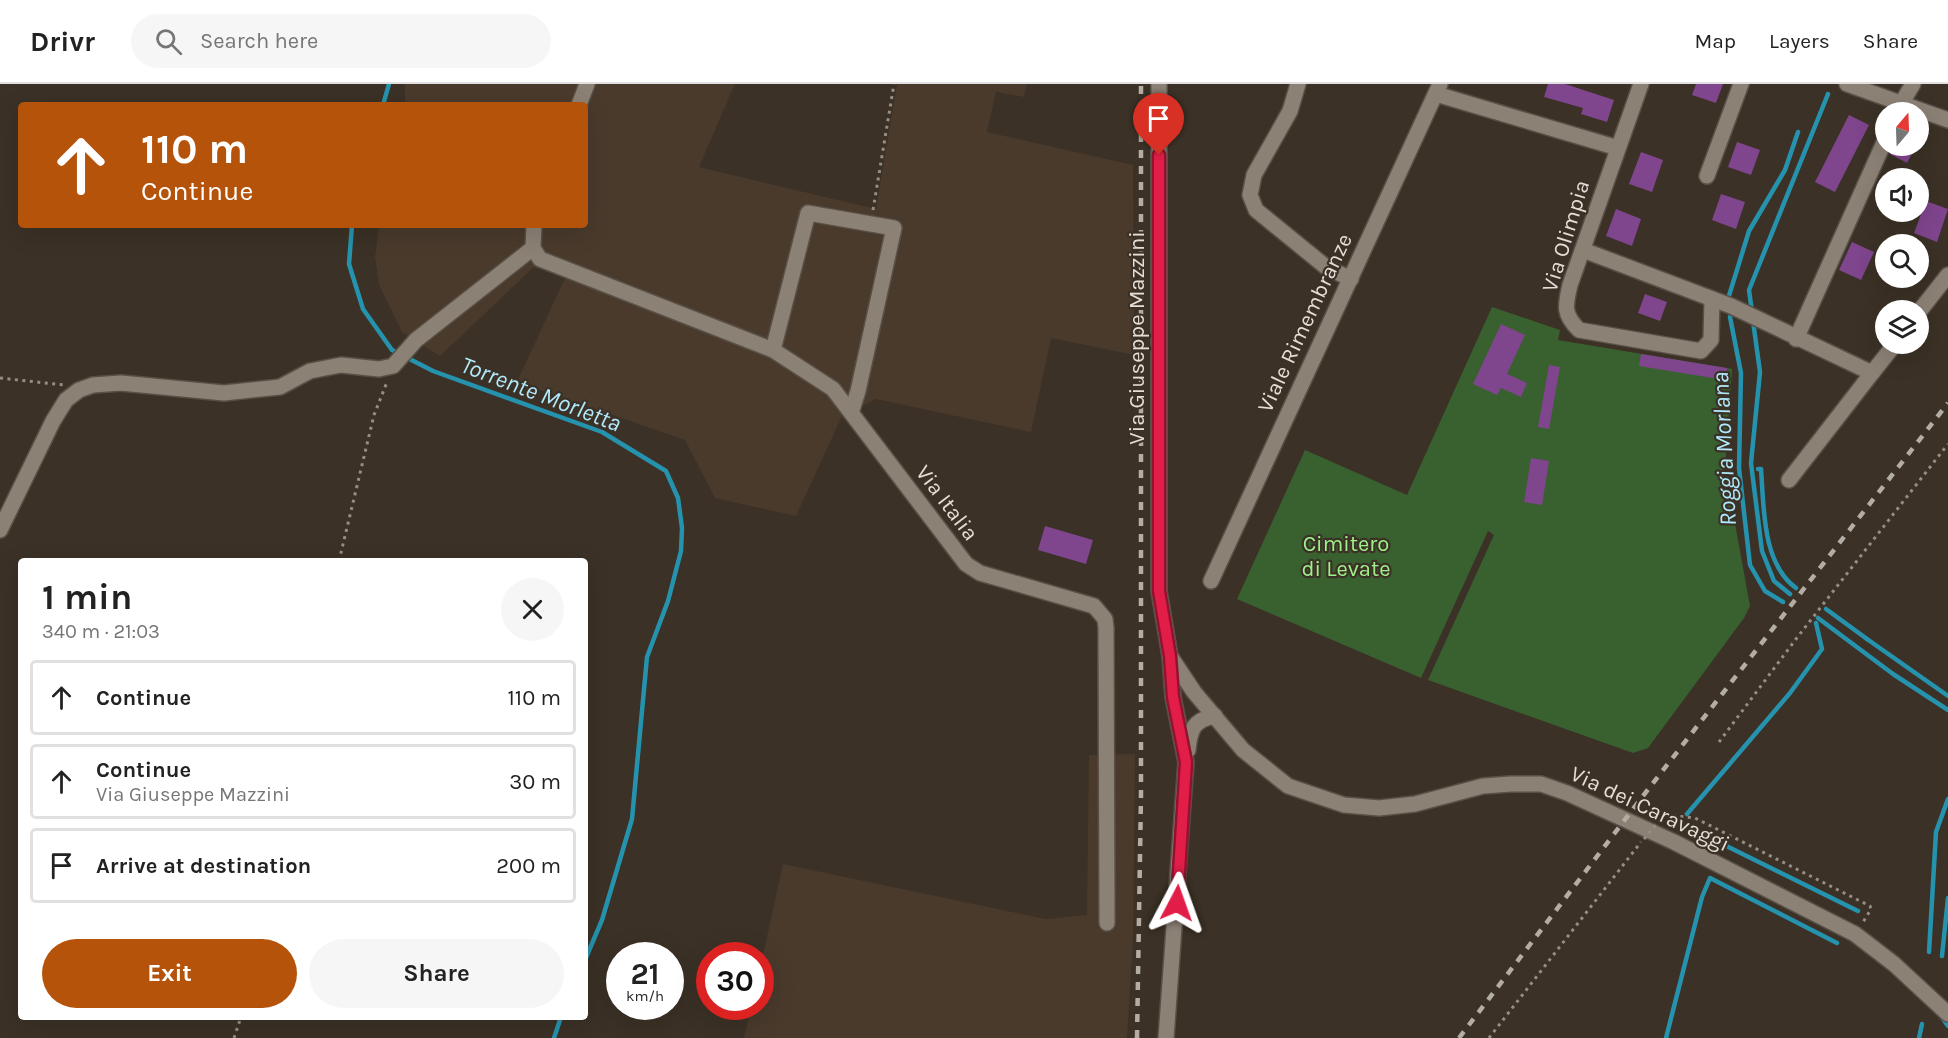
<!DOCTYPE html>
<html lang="en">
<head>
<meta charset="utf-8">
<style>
	body { margin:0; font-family:Karla,sans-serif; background:#f6f6f6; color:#222; height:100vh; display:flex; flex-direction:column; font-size:22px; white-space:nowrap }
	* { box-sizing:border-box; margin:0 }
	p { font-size:20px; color:#767676 }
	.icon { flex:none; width:33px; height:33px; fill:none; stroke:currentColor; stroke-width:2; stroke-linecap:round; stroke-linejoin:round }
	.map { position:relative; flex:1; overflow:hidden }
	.side { position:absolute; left:18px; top:474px; width:570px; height:462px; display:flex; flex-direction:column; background:#fff; border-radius:6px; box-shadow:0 6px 24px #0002 }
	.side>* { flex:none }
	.guide { position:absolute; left:18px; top:18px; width:570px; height:126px; border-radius:6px; box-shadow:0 6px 24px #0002; background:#b45309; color:#fff; overflow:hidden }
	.needle { width:39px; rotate:19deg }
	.tools { position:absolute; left:1875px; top:18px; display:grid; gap:12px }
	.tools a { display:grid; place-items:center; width:54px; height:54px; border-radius:50%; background:#fff; box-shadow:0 6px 24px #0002; font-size:30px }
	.speed { position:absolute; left:606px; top:858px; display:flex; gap:12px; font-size:30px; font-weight:700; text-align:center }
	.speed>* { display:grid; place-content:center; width:78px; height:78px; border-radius:50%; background:#fff; box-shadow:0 6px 24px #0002; line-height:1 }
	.speed small { font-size:15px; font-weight:400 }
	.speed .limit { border:9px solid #d22; background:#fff; color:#111 }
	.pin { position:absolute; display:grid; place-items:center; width:51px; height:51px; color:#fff; margin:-62px -26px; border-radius:50% 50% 50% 0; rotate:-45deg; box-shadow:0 0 6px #0007 }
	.pin .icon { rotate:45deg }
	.me { position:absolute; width:66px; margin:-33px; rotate:4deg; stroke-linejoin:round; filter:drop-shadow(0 0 4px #0008) }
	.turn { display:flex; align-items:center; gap:21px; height:126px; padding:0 24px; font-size:27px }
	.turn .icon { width:78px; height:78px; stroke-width:2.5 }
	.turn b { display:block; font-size:42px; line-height:51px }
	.round { display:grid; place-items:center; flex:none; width:63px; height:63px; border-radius:32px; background:#f6f6f6 }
	.headline { display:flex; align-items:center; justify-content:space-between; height:102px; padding:0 24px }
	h1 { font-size:36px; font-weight:700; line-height:45px }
	.button { display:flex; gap:12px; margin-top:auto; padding:12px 24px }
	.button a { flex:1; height:69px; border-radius:36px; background:#b45309; color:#fff; font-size:24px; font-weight:700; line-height:69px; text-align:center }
	.button a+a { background:#f6f6f6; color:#222 }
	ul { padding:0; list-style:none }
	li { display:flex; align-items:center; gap:18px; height:75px; margin:0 12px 9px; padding:0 12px; border:3px solid #e0e0e0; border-radius:6px }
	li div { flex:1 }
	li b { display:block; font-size:22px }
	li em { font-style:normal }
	header { display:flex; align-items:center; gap:36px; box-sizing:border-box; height:84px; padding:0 30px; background:#fff; border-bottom:2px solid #e0e0e0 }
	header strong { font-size:28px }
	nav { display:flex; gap:33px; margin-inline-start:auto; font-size:21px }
	.search { width:420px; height:54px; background:#f6f6f6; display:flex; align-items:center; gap:15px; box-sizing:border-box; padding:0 21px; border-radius:33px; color:#767676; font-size:22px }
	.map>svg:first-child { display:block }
	.built { fill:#493a2c }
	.green { fill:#39612f }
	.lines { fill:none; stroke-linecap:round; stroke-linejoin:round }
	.stream { stroke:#2693ae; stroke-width:4.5 }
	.building { fill:#7f458d }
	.minor-casing { stroke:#585047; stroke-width:18 }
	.tertiary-casing { stroke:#585047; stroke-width:18 }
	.path { stroke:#968e85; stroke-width:3; stroke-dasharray:3 4.5; stroke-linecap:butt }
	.minor { stroke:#8c8175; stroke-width:15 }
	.tertiary { stroke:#8c8175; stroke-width:15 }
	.rail { stroke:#b4ada5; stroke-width:4.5; stroke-dasharray:8 8; stroke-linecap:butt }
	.path-bridge { stroke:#968e85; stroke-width:3; stroke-dasharray:3 4.5; stroke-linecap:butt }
	.route-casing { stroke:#92132f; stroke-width:15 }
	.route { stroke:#e11d48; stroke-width:10 }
	.labels { text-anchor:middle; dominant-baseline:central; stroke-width:4.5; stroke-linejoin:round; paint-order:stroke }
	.street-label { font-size:22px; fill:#e4ded7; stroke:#3b3126 }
	.park-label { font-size:22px; fill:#9ff18a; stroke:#3b3126 }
	.water-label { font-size:24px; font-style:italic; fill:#b0e9fb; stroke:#3b3126 }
</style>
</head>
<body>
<header>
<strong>Drivr</strong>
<div class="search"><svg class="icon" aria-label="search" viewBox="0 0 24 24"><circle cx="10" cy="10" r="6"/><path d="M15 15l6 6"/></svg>Search here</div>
<nav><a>Map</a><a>Layers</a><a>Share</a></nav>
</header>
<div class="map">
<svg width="1948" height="954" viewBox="0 0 1948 954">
	<rect width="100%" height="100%" fill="#3b3126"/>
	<g class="built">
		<polygon points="405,0 735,0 699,83 876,125 897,0 1027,0 1024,13 996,8 987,48 1133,81 1134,271 1051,254 1031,348 876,315 842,332 796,432 715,414 685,356 517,298 565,194 534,183 440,272 402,248 379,201 375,173 379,141 585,141 585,21 405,21"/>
		<polygon points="1135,670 1133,856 1127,954 744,954 751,923 760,922 761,880 783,780 1046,835 1087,831 1089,671"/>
	</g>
	<polygon class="green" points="1492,223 1560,246 1558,256 1732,285 1725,385 1750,522 1744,534 1648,664 1633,669 1428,596 1494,451 1488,447 1421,594 1237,515 1305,366 1407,411"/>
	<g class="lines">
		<g class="stream">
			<polyline points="383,21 389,0"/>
			<polyline points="352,141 349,180 363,225 392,266 433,287 602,348 666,387 678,414 682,444 681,467 668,517 647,573 632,735 602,836 585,876"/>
			<polyline points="1728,215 1749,147 1785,86 1798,48"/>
			<polyline points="1752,228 1749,206 1828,10"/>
			<polyline points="1730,233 1741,289 1739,384 1750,481 1765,507 1783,518"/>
			<polyline points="1753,237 1760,288 1751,379 1762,467 1774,497 1790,510"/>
			<path d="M1758 385H1761C1764 424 1762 479 1796 504"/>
			<polyline points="1826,525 1867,555"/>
			<polyline points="1818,534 1893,590 1948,626"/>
			<polyline points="1867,555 1948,612"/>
			<polyline points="1687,730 1790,609 1822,565 1816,539"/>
			<polyline points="1680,739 1858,827"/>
			<polyline points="1929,868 1936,748 1948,715"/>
			<polyline points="1942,872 1948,814"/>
			<polyline points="1941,932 1948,942"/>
			<polyline points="554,954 561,933"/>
			<polyline points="1666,954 1702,813 1710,794 1837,859"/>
			<polyline points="1919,954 1922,940"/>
		</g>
	</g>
	<g class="building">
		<polygon points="1548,0 1565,0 1614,16 1607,38 1581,30 1583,24 1544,13"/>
		<polygon points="1696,0 1723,0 1716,19 1692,11"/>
		<polygon points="1849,31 1869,41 1835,108 1815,98"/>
		<polygon points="1737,58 1760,66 1751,91 1728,83"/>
		<polygon points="1894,62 1916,62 1907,79 1890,70"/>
		<polygon points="1641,68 1663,76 1652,108 1629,100"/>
		<polygon points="1721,110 1745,118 1736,145 1712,136"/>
		<polygon points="1926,117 1948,125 1937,158 1914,149"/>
		<polygon points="1616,125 1641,135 1632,162 1606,152"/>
		<polygon points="1852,158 1874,168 1861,196 1839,186"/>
		<polygon points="1645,210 1667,218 1660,237 1638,229"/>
		<polygon points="1501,240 1525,251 1507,290 1527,299 1521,313 1501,304 1497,311 1473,300"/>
		<polygon points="1641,270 1727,284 1725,296 1639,282"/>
		<polygon points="1549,281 1560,283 1549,345 1538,343"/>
		<polygon points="1531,374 1549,377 1542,421 1524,418"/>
		<polygon points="1045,442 1093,456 1086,480 1038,466"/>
	</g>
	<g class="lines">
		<defs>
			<g id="minor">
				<polyline points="1298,0 1290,27 1254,91 1250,111 1256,126 1326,183 1351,195"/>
				<path d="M1641 0 1570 201C1565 222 1563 230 1579 246L1701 267 1711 256 1712 215"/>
				<polyline points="1847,0 1948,36"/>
				<polyline points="1436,10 1618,64"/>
				<polyline points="579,21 587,0"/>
				<polyline points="1896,28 1913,0"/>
				<polyline points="1707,92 1741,0"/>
				<polyline points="534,141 533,164 540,175 773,266 833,305 966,480 980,489 1094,522 1105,535 1106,544 1107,839"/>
				<polyline points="1583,166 1731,222 1872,289 1895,260"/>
				<polyline points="1918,229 1948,191"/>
				<polyline points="1796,255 1886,54"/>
				<polyline points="773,266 808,129 894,144 858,307 852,326"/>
				<polyline points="1789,396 1872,289"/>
				<polyline points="0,446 53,337 66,316 79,306 93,301 121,299 224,309 280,303 310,287 341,281 379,285 393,282 416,256 533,164"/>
				<polyline points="1211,497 1440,0"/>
				<path d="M1188 666C1190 646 1193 636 1215 632"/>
				<polyline points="1166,954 1186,678 1173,613 1170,572"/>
			</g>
			<polyline id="tertiary" points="1159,0 1159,507 1170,572 1194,608 1243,666 1288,702 1344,721 1379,724 1415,720 1483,702 1511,700 1541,700 1567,709 1674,758 1855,850 1894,880 1948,930"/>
		</defs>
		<use href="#minor" class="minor-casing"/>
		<use href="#tertiary" class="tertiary-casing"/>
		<g class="path">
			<polyline points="873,126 894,0"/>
			<polyline points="0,294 64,301"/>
			<polyline points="339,477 374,331 387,298"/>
			<polyline points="1719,658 1796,555 1948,360"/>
			<polyline points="1660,736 1665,731 1695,734 1870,822 1871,825 1862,840"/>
			<polyline points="234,954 241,933"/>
			<polyline points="1489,954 1641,758"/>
		</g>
		<use href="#minor" class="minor"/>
		<use href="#tertiary" class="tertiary"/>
		<g class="rail">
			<polyline points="1137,954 1141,712 1141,0"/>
			<polyline points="1459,954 1636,721 1948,319"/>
		</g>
		<polyline class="path-bridge" points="1644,755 1659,737"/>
	</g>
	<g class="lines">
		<defs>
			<polyline id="route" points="1159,71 1159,507 1170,572 1173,613 1186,678 1177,819"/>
		</defs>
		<use href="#route" class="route-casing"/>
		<use href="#route" class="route"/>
	</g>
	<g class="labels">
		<g class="street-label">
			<text transform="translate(1566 152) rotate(-73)">Via Olimpia</text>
			<text transform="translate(1305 239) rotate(-65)">Viale Rimembranze</text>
			<text transform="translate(1137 254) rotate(-90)">Via Giuseppe Mazzini</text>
			<text transform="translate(947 419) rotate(53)">Via Italia</text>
			<text transform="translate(1650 725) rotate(25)">Via dei Caravaggi</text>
		</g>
		<g class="park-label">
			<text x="1346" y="460">Cimitero<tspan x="1346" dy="25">di Levate</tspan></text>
		</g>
		<g class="water-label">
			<text transform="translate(541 310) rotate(21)">Torrente Morletta</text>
			<text transform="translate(1724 365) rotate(-93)">Roggia Morlana</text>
		</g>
	</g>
</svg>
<div class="tools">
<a><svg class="needle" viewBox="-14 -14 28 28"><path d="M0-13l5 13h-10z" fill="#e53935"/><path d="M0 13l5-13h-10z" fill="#767676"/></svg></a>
<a><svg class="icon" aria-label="sound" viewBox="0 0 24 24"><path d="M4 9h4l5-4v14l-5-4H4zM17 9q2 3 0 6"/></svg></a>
<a><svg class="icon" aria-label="search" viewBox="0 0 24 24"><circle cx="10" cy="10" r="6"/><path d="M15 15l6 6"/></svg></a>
<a><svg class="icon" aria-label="layers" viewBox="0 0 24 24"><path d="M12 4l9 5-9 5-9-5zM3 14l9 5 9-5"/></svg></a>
</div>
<div class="speed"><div>21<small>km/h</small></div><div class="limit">30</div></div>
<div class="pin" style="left:1159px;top:71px;background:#d93025"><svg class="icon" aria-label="arrive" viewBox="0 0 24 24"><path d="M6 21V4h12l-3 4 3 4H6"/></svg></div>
<svg class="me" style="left:1177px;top:819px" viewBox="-20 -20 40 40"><path d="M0-17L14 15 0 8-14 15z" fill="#e11d48" stroke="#fff" stroke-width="4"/></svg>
<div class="guide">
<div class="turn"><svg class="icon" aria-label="ahead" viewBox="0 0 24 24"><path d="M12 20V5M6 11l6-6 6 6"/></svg><div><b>110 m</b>Continue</div></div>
</div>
<section class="side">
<div class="headline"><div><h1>1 min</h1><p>340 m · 21:03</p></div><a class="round"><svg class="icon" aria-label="close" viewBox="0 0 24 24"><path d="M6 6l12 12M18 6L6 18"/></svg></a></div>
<ul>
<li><svg class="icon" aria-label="ahead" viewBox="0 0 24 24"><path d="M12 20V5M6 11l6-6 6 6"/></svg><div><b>Continue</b></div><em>110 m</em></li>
<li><svg class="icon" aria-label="ahead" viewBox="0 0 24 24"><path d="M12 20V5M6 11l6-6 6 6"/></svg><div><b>Continue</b><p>Via Giuseppe Mazzini</p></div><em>30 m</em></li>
<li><svg class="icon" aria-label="arrive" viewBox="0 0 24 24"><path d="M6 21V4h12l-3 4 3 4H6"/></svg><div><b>Arrive at destination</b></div><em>200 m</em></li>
</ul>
<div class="button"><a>Exit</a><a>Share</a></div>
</section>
</div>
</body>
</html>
